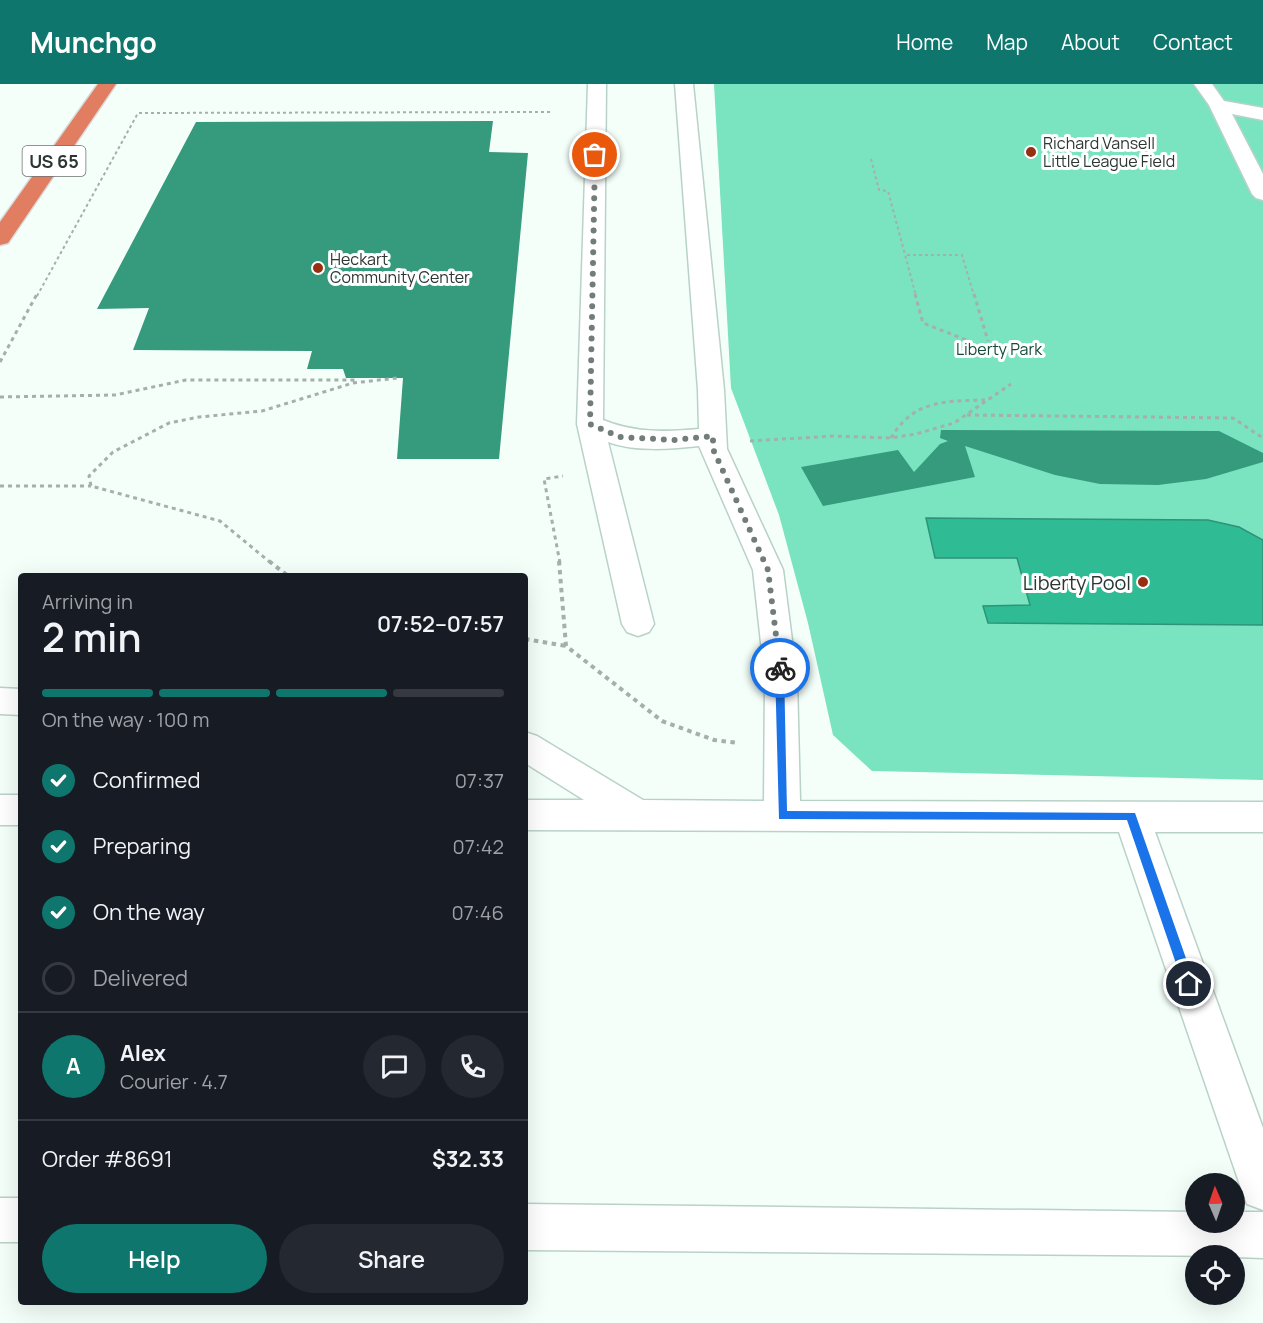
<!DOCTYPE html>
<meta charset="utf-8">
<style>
:root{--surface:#171b24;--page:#242831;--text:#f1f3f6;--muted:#9ea1a6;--line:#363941;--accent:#0f766e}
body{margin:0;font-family:Manrope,sans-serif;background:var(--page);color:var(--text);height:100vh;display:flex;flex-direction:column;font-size:22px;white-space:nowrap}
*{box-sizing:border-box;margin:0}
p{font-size:20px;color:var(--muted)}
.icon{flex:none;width:33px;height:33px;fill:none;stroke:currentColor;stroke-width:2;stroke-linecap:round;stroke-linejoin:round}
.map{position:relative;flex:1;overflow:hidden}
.drawer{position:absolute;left:18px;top:489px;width:510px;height:732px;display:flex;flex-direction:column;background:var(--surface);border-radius:6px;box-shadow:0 6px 24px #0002}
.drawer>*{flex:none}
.needle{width:39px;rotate:358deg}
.fabs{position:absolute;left:1185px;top:1089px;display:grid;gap:12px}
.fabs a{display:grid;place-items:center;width:60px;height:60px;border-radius:50%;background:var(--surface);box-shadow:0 6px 24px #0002;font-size:30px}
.pin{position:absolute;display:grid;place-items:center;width:51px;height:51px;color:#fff;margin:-26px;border:3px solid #fff;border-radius:50%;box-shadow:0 2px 6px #0007}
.courier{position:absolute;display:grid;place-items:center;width:60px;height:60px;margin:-30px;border:4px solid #1a73e8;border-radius:50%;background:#fff;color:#222;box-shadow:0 2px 8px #0007}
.summary em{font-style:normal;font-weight:600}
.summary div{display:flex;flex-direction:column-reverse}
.summary{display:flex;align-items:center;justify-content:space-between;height:102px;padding:0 24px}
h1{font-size:39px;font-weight:600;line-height:45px}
.bar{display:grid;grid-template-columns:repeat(4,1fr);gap:9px 6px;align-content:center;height:72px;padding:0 24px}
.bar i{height:8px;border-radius:4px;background:var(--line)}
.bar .active{background:var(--accent)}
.bar p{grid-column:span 4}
.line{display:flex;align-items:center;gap:15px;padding:0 24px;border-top:2px solid var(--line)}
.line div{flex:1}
.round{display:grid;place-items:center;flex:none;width:63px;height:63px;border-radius:32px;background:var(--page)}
ol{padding:0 24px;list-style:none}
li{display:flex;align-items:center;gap:18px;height:66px}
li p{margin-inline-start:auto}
li .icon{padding:6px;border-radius:50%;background:var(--accent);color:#fff;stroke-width:4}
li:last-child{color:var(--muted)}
li i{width:33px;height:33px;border:3px solid var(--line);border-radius:50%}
.primary-button{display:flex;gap:12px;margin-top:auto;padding:12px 24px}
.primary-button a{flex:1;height:69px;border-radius:36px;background:var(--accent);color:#fff;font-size:24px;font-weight:600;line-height:69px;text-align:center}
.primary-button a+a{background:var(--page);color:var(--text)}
header{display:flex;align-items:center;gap:36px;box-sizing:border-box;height:84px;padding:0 30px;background:var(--accent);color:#fff}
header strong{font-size:28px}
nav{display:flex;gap:33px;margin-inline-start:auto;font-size:21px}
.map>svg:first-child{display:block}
.green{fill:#7ae3c0}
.water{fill:#2fbb94;stroke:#2e9377;stroke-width:1.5}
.building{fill:#369a7c}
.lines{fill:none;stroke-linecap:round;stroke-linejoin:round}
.minor-casing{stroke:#b9d2c8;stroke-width:3}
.highway-casing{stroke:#d9dbda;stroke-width:3}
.path-far2{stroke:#a5afab;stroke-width:2;stroke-dasharray:3 3;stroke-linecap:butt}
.path-far1{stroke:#a5afab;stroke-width:3;stroke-dasharray:4 4;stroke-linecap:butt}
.path{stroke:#a5afab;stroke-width:4;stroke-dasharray:4.5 4.5;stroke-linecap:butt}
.minor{fill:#fff;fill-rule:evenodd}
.highway{fill:#e17d61;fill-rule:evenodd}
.route{fill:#1a73e8}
.done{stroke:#727c78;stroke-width:6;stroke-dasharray:0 10.8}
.poi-dot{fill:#973011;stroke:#fff;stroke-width:2}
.labels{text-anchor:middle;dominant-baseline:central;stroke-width:6;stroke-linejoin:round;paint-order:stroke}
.far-poi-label{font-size:16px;fill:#2c3632;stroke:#fff;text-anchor:start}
.far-park-label{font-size:16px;fill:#144b3b;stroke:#fff}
.shield{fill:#fff;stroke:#6b7270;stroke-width:1.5}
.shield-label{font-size:18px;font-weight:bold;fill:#2c3632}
.poi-label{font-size:20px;fill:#2c3632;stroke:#fff;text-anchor:end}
</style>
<header>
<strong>Munchgo</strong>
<nav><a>Home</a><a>Map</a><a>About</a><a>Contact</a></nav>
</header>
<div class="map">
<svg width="1263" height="1239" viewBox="0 0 1263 1239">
<rect width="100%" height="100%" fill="#f4fffa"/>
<!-- green -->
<path class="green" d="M714 0H1263V696L872 687 833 651 808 539 779 431 731 304Z"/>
<!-- water -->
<path class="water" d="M926 434 1208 436 1239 443 1263 456V541L988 539 983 522 1030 521 1017 474H935Z"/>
<!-- building -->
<path class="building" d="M493 37 489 68 528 69 499 375H397L403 294H346L343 285H307L312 267 133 266 149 224 97 225 196 38Z
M941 346 1219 347 1263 369V378L1206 395 1158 401 1100 400 1055 391 965 362 975 393 823 422 801 383 898 366 914 388 940 360 948 357 940 354Z"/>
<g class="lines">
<defs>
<path id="minor" d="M588 0H606L603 336C634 349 666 348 699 345L698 306 675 0H693L724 306 727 365 783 486 797 595 800 717 1263 718V748H1155L1263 1044V1126L1247 1120 1241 1104 1119 748 525 746V716H584L525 679V648L537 652 643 716 764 717 765 595 753 486 699 362C671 365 635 368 608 358L654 540 649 548 638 552 627 548 622 540 577 340Z
M1194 0H1212L1224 17 1263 24V36L1232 30 1263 90V116L1256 114 1252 110 1209 21Z
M0 604 21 605V631L0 630Z
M0 711H21V741H0Z
M0 1114H21V1158H0Z
M525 1120 1196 1128V1138H1234V1128H1263V1174L1234 1173V1172L525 1166Z"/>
<path id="highway" d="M98 0H116L8 159 0 161V138Z"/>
</defs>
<!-- minor casing -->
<use href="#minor" class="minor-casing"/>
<!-- highway casing -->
<use href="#highway" class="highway-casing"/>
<!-- path-far2 -->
<path class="path-far2" d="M871 75 879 106 888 107 916 212
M907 171H962L974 212
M37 212 138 29 552 28"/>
<!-- path-far1 -->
<path class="path-far1" d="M915 210 923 239 969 257
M974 210 988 257
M0 278 37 210
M0 313 115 311 186 296H355
M967 331 1233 334 1263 354
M891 354C913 316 946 317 985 316
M750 357 834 352 890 354 916 350 954 339 1011 300
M0 402H91
M271 479 220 437 91 402 89 392 113 368 169 339 199 333 262 327 353 299 397 294
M560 479 544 395 563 392"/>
<!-- path -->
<path class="path" d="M269 477 288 492
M559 477 566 562 662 637 714 656 739 659
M525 555 566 562"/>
<!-- minor -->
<use href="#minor" class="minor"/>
<!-- highway -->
<use href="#highway" class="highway"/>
</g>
<!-- route -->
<path class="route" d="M780 580 784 584 787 727 1135 729 1195 900 1193 904 1189 906 1183 900 1127 736 779 735 775 584Z"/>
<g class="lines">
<!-- done -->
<path class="done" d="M595 71 590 340 620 353 674 356 713 352V365L768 486 780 584"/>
</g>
<!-- markers -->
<g class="poi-dot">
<circle cx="1031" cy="68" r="6"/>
<circle cx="318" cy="184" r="6"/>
<circle cx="1143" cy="498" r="6"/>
</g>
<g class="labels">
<!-- far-poi labels -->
<g class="far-poi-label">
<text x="1043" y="59">Richard Vansell<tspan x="1043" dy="18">Little League Field</tspan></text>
<text x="330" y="175">Heckart<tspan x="330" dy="18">Community Center</tspan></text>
</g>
<!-- far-park labels -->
<g class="far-park-label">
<text x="999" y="265">Liberty Park</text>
</g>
<!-- shield labels -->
<rect class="shield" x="22.5" y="62" width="63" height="30" rx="4.5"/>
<g class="shield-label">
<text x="54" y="77">US 65</text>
</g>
<!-- poi labels -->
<g class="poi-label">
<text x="1131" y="498">Liberty Pool</text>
</g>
</g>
</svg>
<div class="fabs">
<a><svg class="needle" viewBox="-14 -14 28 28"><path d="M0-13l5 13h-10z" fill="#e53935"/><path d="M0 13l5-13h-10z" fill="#9ea1a6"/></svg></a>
<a><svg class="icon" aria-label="locate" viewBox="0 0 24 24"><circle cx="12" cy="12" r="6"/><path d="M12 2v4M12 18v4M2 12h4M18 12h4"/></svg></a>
</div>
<div class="pin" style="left:595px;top:71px;background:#ea580c"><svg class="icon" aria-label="bag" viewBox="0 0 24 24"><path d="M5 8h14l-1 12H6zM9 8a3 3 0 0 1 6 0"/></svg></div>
<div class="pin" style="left:1189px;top:900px;background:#1f2937"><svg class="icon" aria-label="home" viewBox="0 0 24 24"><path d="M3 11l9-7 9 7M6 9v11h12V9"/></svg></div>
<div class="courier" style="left:780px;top:584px"><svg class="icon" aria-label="bike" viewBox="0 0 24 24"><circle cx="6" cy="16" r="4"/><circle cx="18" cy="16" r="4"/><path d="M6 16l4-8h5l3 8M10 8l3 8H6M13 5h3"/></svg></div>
<section class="drawer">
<div class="summary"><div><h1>2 min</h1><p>Arriving in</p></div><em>07:52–07:57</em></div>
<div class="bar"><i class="active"></i><i class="active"></i><i class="active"></i><i></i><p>On the way · 100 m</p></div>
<ol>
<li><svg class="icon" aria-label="check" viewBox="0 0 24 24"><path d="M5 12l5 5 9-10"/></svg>Confirmed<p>07:37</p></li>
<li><svg class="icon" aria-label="check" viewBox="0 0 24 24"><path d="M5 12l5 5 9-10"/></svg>Preparing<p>07:42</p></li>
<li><svg class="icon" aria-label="check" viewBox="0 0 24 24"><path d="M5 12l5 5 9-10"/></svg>On the way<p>07:46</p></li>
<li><i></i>Delivered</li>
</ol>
<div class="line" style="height:108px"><b class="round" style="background:var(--accent);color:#fff">A</b><div><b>Alex</b><p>Courier · 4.7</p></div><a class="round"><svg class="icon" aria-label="chat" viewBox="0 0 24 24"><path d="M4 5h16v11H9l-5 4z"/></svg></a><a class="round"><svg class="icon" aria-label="phone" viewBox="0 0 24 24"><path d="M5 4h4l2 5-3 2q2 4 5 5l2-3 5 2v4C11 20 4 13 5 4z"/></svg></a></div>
<div class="line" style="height:78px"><div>Order #8691</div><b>$32.33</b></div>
<div class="primary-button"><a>Help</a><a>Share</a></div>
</section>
</div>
